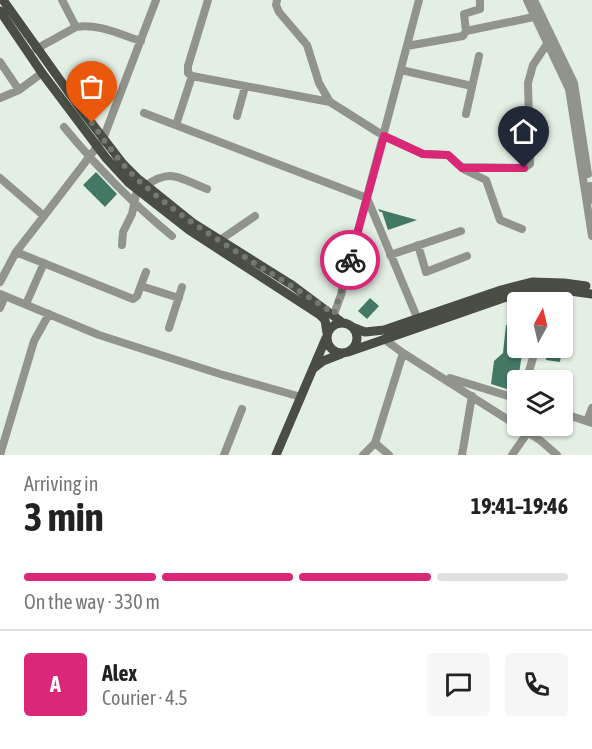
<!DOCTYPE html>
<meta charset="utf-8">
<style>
:root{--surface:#fff;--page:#f6f6f6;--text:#222;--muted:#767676;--line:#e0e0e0;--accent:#db2777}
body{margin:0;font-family:"Asap Condensed",sans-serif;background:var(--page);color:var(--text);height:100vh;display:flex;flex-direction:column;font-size:22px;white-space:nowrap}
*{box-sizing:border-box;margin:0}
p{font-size:20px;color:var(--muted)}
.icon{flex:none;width:33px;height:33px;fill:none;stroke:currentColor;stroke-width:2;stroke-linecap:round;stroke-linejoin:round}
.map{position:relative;height:455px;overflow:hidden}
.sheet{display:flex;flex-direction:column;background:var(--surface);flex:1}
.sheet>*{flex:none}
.needle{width:39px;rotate:8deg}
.fabs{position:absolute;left:507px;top:292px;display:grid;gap:12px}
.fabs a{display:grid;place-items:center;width:66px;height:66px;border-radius:6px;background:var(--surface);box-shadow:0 2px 4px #0004;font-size:30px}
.pin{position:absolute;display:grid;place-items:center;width:51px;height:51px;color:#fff;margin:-62px -26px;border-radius:50% 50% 50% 0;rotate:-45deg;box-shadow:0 0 6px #0007}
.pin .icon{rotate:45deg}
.courier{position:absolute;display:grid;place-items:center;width:60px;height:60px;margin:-30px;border:4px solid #db2777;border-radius:50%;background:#fff;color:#222;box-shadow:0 2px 8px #0007}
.summary em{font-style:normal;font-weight:700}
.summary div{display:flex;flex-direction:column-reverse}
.summary{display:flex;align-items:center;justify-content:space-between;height:102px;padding:0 24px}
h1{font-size:39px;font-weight:700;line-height:45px}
.bar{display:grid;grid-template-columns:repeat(4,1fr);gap:9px 6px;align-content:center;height:72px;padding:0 24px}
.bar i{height:8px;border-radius:4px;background:var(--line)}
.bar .on{background:var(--accent)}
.bar p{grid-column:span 4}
.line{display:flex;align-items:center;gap:15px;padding:0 24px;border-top:2px solid var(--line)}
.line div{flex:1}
.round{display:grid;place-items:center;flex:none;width:63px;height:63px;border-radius:6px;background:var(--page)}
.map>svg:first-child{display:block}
.building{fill:#437964}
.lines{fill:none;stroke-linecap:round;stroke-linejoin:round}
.minor{stroke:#91948d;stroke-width:8}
.major{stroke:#494d43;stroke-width:9}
.done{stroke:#727972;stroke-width:6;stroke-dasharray:0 10.8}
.route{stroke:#db2777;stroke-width:8}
</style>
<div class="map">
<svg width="592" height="455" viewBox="0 0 592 455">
<rect width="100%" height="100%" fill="#e3efe3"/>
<!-- building -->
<path class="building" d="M96 172 117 194 105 207 83 185Z
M378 209 385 211 417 220 388 230 382 212H380Z
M370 298 379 306 367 319 358 311Z
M506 325 518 327V348H523L516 392 491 384 494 361 503 353Z
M547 348H562L560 362 546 360Z"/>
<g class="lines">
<!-- minor -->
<path class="minor" d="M62 0 76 27
M208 0 188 66V73L192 76 330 102
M277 0 276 5 279 12 307 45 319 83 330 102 384 136 423 154 448 155 465 170 486 180 500 220 522 229
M527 0 569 89 592 236
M534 0 574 83 588 174
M466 31 534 17
M407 46 463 36 466 31 464 14 480 9V0
M36 49 76 27C98 23 121 35 141 41
M0 62 19 90
M401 70 472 86
M0 98 19 90 42 73
M144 113 367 198 419 322
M466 114 479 56
M237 116 245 87
M176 125 192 76
M64 127C97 167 132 203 172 236
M463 167 524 168 530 164 528 83 533 65 547 44
M0 178 44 216 103 139 156 0
M145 186C172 167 180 179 207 189
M590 186 592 200
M220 240 255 216
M122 245 123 232 132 214 137 190
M418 245 426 272 467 256
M16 252 133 299 137 296 146 272
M390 255 461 231
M0 282 16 252 44 216
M141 286 179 298
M0 294 99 335 220 374 301 397
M26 304 44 263
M0 308 5 296
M334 314 341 295 419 0
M169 328 182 287
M384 339 403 353 518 426
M450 378 518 399
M526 381 536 348
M562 413 592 423
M587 421 592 408
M518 426 541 441 557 455
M375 443 389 455
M0 455 34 341 49 314
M224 455 242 409
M363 455 375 443 403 353
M462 455 472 396
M512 455 528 432"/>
<!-- major -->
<path class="major" d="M3 0 80 108 123 164 137 178 193 223 292 285 343 323
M0 11 42 73 106 158 129 183 189 230 320 315 325 320 327 333
M327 338a15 15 0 1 1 30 0a15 15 0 1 1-30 0Z
M352 327 365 332 384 330 501 290 532 282 564 283 586 286
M348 352 524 291 555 289 592 294
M314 368 323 361 341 354
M276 455 326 338"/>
</g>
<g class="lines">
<!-- done -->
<path class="done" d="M92 123C106 143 120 163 138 180 197 233 269 269 334 314L350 260"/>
<!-- route -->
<path class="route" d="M350 260 384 136 423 154 448 155 462 168H524"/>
</g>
</svg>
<div class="fabs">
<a><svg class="needle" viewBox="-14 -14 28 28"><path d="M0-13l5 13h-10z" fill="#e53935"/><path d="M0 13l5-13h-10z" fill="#767676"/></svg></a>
<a><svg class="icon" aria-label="layers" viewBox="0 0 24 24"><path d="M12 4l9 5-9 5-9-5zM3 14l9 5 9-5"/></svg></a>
</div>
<div class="pin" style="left:92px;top:123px;background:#ea580c"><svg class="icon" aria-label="bag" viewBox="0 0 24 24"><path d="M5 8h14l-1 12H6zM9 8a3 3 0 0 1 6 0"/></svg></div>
<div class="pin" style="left:524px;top:168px;background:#1f2937"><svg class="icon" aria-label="home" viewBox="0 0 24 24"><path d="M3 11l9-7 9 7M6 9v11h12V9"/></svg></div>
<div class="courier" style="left:350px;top:260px"><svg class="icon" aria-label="bike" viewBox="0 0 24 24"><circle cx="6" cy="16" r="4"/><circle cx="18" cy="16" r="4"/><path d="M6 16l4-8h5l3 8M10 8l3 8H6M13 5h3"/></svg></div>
</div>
<section class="sheet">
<div class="summary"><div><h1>3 min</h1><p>Arriving in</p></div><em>19:41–19:46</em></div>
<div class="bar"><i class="on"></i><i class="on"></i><i class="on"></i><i></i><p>On the way · 330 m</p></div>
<div class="line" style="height:108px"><b class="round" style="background:var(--accent);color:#fff">A</b><div><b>Alex</b><p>Courier · 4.5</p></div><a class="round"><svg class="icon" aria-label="chat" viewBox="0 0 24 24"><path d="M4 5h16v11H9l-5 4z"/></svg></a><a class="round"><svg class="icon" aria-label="phone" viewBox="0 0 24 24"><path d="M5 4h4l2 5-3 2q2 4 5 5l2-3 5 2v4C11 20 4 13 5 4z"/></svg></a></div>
</section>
